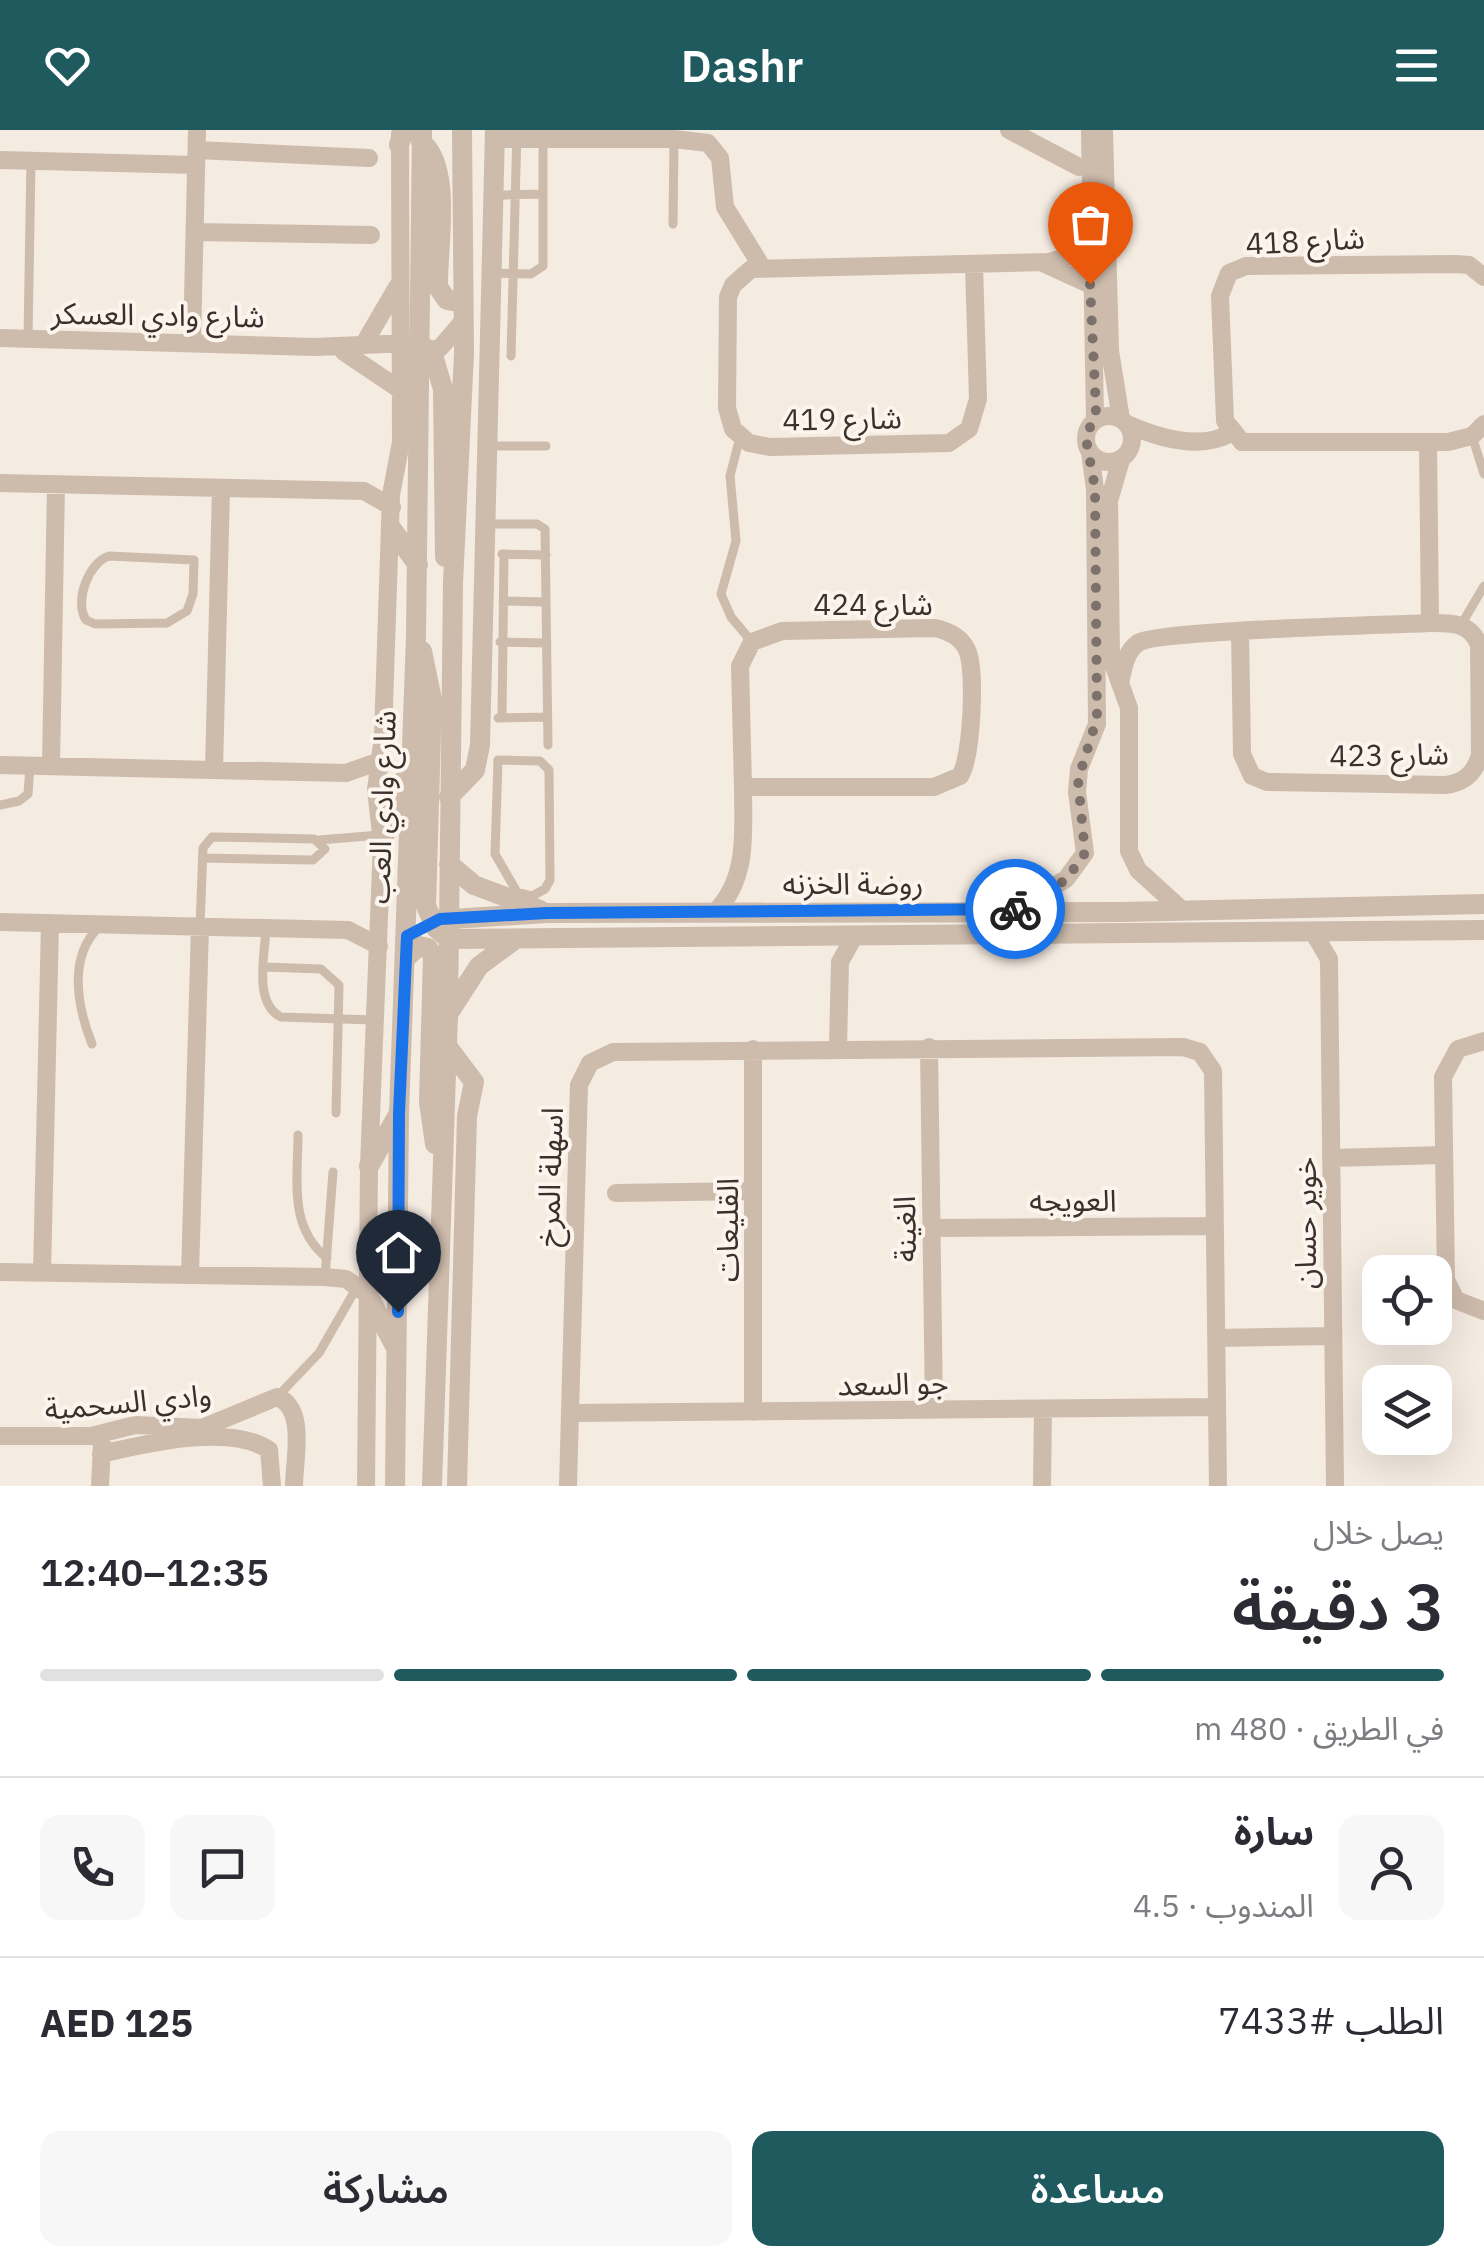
<!DOCTYPE html>
<html lang="ar">
<meta charset="utf-8">
<style>
:root{--surface:#fff;--page:#f7f7f7;--text:#2b2b33;--muted:#7c7c81;--line:#e1e1e2;--accent:#1f5a5e}
body{margin:0;font-family:"IBM Plex Sans","Noto Sans Arabic",sans-serif;background:var(--page);color:var(--text);direction:rtl;height:100vh;display:flex;flex-direction:column;font-size:38px;white-space:nowrap}
*{box-sizing:border-box;margin:0}
p{font-size:32px;color:var(--muted)}
.icon{flex:none;width:55px;height:55px;fill:none;stroke:currentColor;stroke-width:2;stroke-linecap:round;stroke-linejoin:round}
.map{position:relative;height:1356px;overflow:hidden;direction:ltr}
.panel{display:flex;flex-direction:column;background:var(--surface);flex:1}
.panel>*{flex:none}
.tools{position:absolute;left:1362px;top:1125px;display:grid;gap:20px}
.tools a{display:grid;place-items:center;width:90px;height:90px;border-radius:20px;background:var(--surface);box-shadow:0 10px 40px #0002;font-size:50px}
.pin{position:absolute;display:grid;place-items:center;width:85px;height:85px;color:#fff;margin:-102px -42px;border-radius:50% 50% 50% 0;rotate:-45deg;box-shadow:0 0 10px #0007}
.pin .icon{rotate:45deg}
.courier{position:absolute;display:grid;place-items:center;width:100px;height:100px;margin:-50px;border:8px solid #1a73e8;border-radius:50%;background:#fff;color:#222;box-shadow:0 2px 12px #0007}
.head em{font-style:normal;font-weight:600}
.head div{display:flex;flex-direction:column-reverse}
.head{display:flex;align-items:center;justify-content:space-between;height:170px;padding:0 40px}
h1{font-size:65px;font-weight:600;line-height:75px}
.bar{display:grid;grid-template-columns:repeat(4,1fr);gap:15px 10px;align-content:center;height:120px;padding:0 40px}
.bar i{height:12px;border-radius:8px;background:var(--line)}
.bar .on{background:var(--accent)}
.bar p{grid-column:span 4}
.line{display:flex;align-items:center;gap:25px;padding:0 40px;border-top:2px solid var(--line)}
.line div{flex:1}
.round{display:grid;place-items:center;flex:none;width:105px;height:105px;border-radius:20px;background:var(--page)}
.action{display:flex;gap:20px;margin-top:auto;padding:20px 40px}
.action a{flex:1;height:115px;border-radius:20px;background:var(--accent);color:#fff;font-size:40px;font-weight:600;line-height:115px;text-align:center}
.action a+a{background:var(--page);color:var(--text)}
header{display:flex;justify-content:space-between;align-items:center;height:130px;padding:0 40px;background:var(--accent);color:#fff;font-size:45px;font-weight:600}
.map>svg:first-child{display:block}
.lines{fill:none;stroke-linecap:round;stroke-linejoin:round}
.service{stroke:#cdbbac;stroke-width:9}
.minor{stroke:#cdbbac;stroke-width:18}
.tertiary{stroke:#cdbbac;stroke-width:20}
.done{stroke:#7c716b;stroke-width:10;stroke-dasharray:0 18}
.route{stroke:#1a73e8;stroke-width:12}
.labels{text-anchor:middle;dominant-baseline:central;stroke-width:8;stroke-linejoin:round;paint-order:stroke}
.street-label{font-size:30px;fill:#3b302b;stroke:#fbf5ee}
</style>
<header><svg class="icon" aria-label="menu" viewBox="0 0 24 24"><path d="M4 6h16M4 12h16M4 18h16"/></svg>Dashr<svg class="icon" aria-label="heart" viewBox="0 0 24 24"><path d="M12 20l-8-8c-3-5 5-10 8-4 3-6 11-1 8 4z"/></svg></header>
<div class="map">
<svg width="1484" height="1356" viewBox="0 0 1484 1356">
<rect width="100%" height="100%" fill="#f4ebe1"/>
<g class="lines">
<!-- service -->
<path class="service" d="M496 65 543 64
M673 94 674 9
M491 143 531 144 543 136V0
M28 208 31 31
M511 226 517 0
M1472 306 1484 344
M740 307 730 346 736 411 721 464 731 487 752 512
M490 316H546
M488 394H537L545 399 548 615
M502 424 546 425
M109 426 194 430 193 464 187 481 167 493 95 494 86 490C74 472 88 433 109 426Z
M503 471 546 472
M1461 495 1484 456
M500 512 547 513
M498 588 547 587
M502 588 504 424
M498 630 540 631 549 640 550 750 545 759 532 766 517 762 495 724Z
M0 675 19 671 28 664 30 636
M319 710 380 705
M200 796 203 718 212 707 314 709 325 719 313 730 203 728
M266 798C265 825 253 873 281 887L374 890
M265 837 321 839 339 855 336 983
M92 914C77 876 68 827 99 797
M298 1005C298 1049 288 1097 327 1128
M325 1147 333 1042
M277 1267 319 1223 357 1157"/>
<!-- minor -->
<path class="minor" d="M1009 0 1079 37
M1090 0 1095 291
M1104 0 1110 221 1121 289
M495 9H674L708 13 720 28 725 77 762 137
M197 20 369 28
M0 30 196 35
M195 102 371 105
M1043 133 1091 155
M974 135 978 269 969 299 949 313 770 317 749 313 733 299 727 278 728 167 733 155 751 139 1049 132 1071 125 1090 98
M1484 147 1469 135 1456 134 1246 136 1229 143 1220 166 1225 291 1242 312H1448L1472 306 1484 294
M0 208 314 217 409 213
M192 211 197 0
M365 212 397 157
M344 222 402 261
M419 223 440 218 464 190
M1086 309a23 23 0 1 1 46 0a23 23 0 1 1-46 0Z
M1127 294C1156 307 1200 321 1231 303
M1428 313 1430 493
M1121 330 1109 371 1111 528 1129 578V721L1138 740 1183 781
M0 353 364 361 392 377
M935 498C949 501 961 507 967 520 976 539 972 628 960 646L934 657H743L740 536 752 512 782 501Z
M1120 554C1123 540 1125 522 1138 513 1156 500 1390 495 1430 493 1452 493 1470 492 1479 515L1480 625C1475 643 1464 653 1445 655L1267 652 1252 646 1242 624 1240 502
M0 635 346 643 380 631
M51 636 56 354
M214 640 221 358
M715 782C749 748 743 701 743 657
M1010 782 1066 749 1085 723 1077 662 1079 639 1097 594 1095 359 1090 322
M0 792 348 800 379 816
M1313 802 1329 829 1335 1356
M1484 911 1458 919 1443 947 1446 1150 1456 1170 1484 1181
M838 917 840 832 855 805
M929 917 934 1280
M753 919V1282
M1331 1028 1444 1025
M616 1063 753 1061
M932 1098 1215 1096
M0 1142 325 1147 346 1149 368 1165
M42 1143 50 793
M190 1145 200 796
M1217 1208 1332 1206
M570 1283 1217 1277
M0 1306H91L135 1295 202 1298 277 1267C307 1278 294 1330 294 1356
M101 1324C144 1314 230 1293 269 1320L272 1356
M100 1356 102 1314
M366 1356 369 1036 382 712 376 660 383 606 391 365 401 312 400 4
M568 1356 579 955 590 933 613 922 1183 917 1200 922 1213 941 1218 1356
M1042 1356 1043 1279"/>
<!-- tertiary -->
<path class="tertiary" d="M421 12C453 36 437 119 438 157L447 170 463 173
M399 15 404 0
M419 214 432 222 443 259 445 427
M391 398 418 435
M422 521 432 570 426 776 436 798 449 809 1484 800
M449 667 475 640 480 615 495 0
M382 712 409 637
M449 734 474 755 540 780
M436 790 547 783 1122 782 1484 774
M407 827 419 816 428 818 433 826 429 972 435 1014
M450 881 479 836 513 811
M447 916 474 952 467 986 457 1356
M369 1036 398 985
M368 1165 395 1216
M395 1356 399 983 416 505 422 0
M432 1356 448 885 453 453 464 223 462 0"/>
</g>
<g class="lines">
<!-- done -->
<path class="done" d="M1015 779 1066 750 1085 723 1078 650 1097 588 1095 358 1086 309 1096 280 1090 154"/>
<!-- route -->
<path class="route" d="M398 1182 399 983 407 806 440 789 547 783 1015 779"/>
</g>
<g class="labels">
<!-- street labels -->
<g class="street-label">
<text transform="translate(1305 110) rotate(-3)">شارع 418</text>
<text transform="translate(158 184) rotate(1)">شارع وادي العسكر</text>
<text transform="translate(842 288) rotate(-1)">شارع 419</text>
<text x="873" y="473">شارع 424</text>
<text transform="translate(1389 624) rotate(-1)">شارع 423</text>
<text transform="translate(381 677) rotate(-88)">شارع وادي العب</text>
<text x="853" y="752">روضة الخزنه</text>
<text transform="translate(549 1047) rotate(-88)">اسهلة المرخ</text>
<text x="1073" y="1069">العويجه</text>
<text transform="translate(1304 1093) rotate(-90)">خوير حسان</text>
<text transform="translate(904 1099) rotate(-91)">الغينة</text>
<text transform="translate(726 1100) rotate(-90)">القليعات</text>
<text transform="translate(893 1253) rotate(-1)">جو السعد</text>
<text transform="translate(128 1271) rotate(-5)">وادي السحمية</text>
</g>
</g>
</svg>
<div class="tools">
<a><svg class="icon" aria-label="locate" viewBox="0 0 24 24"><circle cx="12" cy="12" r="6"/><path d="M12 2v4M12 18v4M2 12h4M18 12h4"/></svg></a>
<a><svg class="icon" aria-label="layers" viewBox="0 0 24 24"><path d="M12 4l9 5-9 5-9-5zM3 14l9 5 9-5"/></svg></a>
</div>
<div class="pin" style="left:1090px;top:154px;background:#ea580c"><svg class="icon" aria-label="bag" viewBox="0 0 24 24"><path d="M5 8h14l-1 12H6zM9 8a3 3 0 0 1 6 0"/></svg></div>
<div class="pin" style="left:398px;top:1182px;background:#1f2937"><svg class="icon" aria-label="home" viewBox="0 0 24 24"><path d="M3 11l9-7 9 7M6 9v11h12V9"/></svg></div>
<div class="courier" style="left:1015px;top:779px"><svg class="icon" aria-label="bike" viewBox="0 0 24 24"><circle cx="6" cy="16" r="4"/><circle cx="18" cy="16" r="4"/><path d="M6 16l4-8h5l3 8M10 8l3 8H6M13 5h3"/></svg></div>
</div>
<section class="panel">
<div class="head"><div><h1>3 دقيقة</h1><p>يصل خلال</p></div><em>12:35–12:40</em></div>
<div class="bar"><i class="on"></i><i class="on"></i><i class="on"></i><i></i><p>في الطريق · 480 m</p></div>
<div class="line" style="height:180px"><a class="round"><svg class="icon" aria-label="person" viewBox="0 0 24 24"><circle cx="12" cy="8" r="4"/><path d="M4 21q1-7 8-7t8 7"/></svg></a><div><b>سارة</b><p>المندوب · 4.5</p></div><a class="round"><svg class="icon" aria-label="chat" viewBox="0 0 24 24"><path d="M4 5h16v11H9l-5 4z"/></svg></a><a class="round"><svg class="icon" aria-label="phone" viewBox="0 0 24 24"><path d="M5 4h4l2 5-3 2q2 4 5 5l2-3 5 2v4C11 20 4 13 5 4z"/></svg></a></div>
<div class="line" style="height:130px"><div>الطلب #7433</div><b>AED 125</b></div>
<div class="action"><a>مساعدة</a><a>مشاركة</a></div>
</section>
